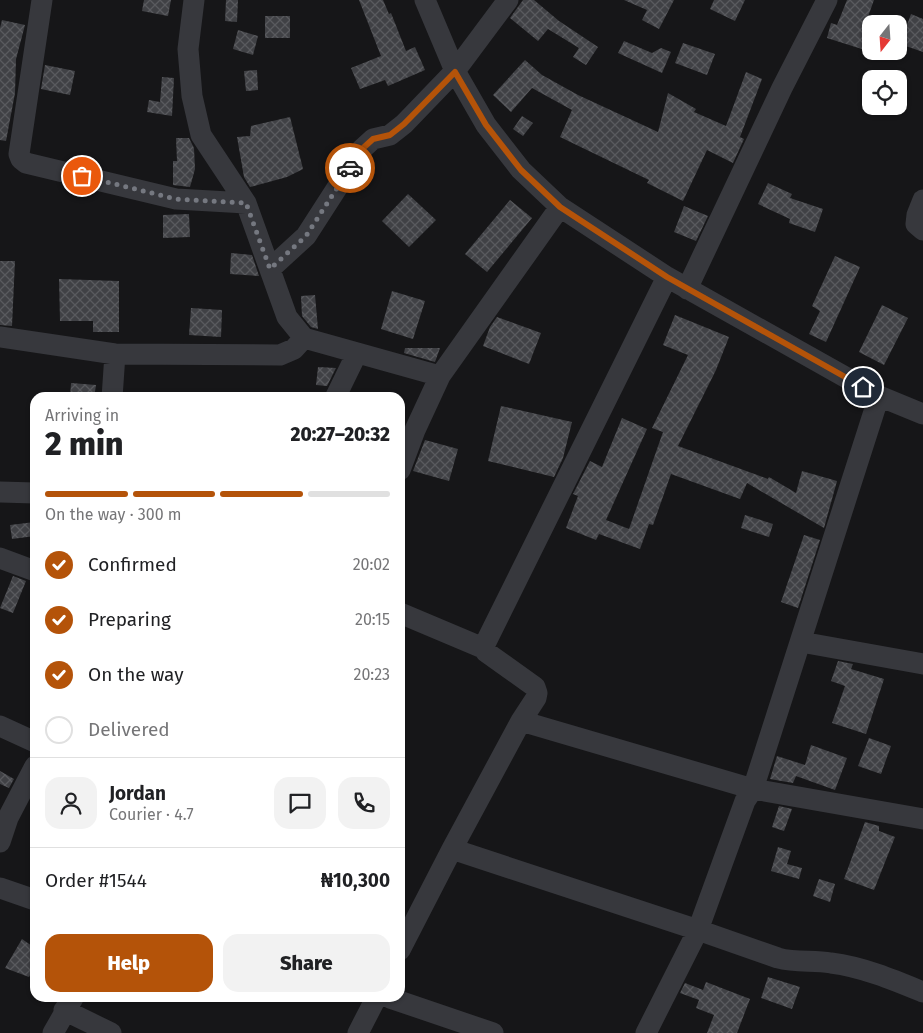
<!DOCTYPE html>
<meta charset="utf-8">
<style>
:root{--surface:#fff;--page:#f2f2f2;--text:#202124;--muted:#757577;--line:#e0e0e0;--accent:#b45309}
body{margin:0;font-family:"Fira Sans",sans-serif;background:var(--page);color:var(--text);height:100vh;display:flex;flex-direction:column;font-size:19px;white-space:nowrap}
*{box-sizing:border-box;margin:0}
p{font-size:16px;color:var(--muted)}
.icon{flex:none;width:28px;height:28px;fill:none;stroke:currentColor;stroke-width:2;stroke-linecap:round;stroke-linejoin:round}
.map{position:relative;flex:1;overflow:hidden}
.panel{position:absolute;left:30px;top:392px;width:375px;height:610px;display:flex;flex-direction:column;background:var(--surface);border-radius:15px;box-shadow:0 1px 4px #0004}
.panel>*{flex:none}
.needle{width:32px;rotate:197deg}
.tools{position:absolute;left:862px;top:15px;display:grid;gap:10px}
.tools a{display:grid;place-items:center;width:45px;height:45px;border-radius:10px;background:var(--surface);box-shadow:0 1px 4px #0004;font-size:25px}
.pin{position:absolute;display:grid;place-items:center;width:42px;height:42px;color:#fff;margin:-21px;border:2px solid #fff;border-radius:50%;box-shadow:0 1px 5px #0007}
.courier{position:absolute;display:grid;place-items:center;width:50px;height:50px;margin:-25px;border:4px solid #b45309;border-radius:50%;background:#fff;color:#222;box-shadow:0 1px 6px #0007}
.headline em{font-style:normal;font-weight:800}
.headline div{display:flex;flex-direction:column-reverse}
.headline{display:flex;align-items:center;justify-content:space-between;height:85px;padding:0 15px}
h1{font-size:32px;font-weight:800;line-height:38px}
.bar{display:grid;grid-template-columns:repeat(4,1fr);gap:8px 5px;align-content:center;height:60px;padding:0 15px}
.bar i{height:6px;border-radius:4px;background:var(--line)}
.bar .selected{background:var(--accent)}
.bar p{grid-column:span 4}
.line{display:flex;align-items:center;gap:12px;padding:0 15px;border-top:1px solid var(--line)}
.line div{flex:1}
.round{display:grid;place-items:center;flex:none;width:52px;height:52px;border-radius:15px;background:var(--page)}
ol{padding:0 15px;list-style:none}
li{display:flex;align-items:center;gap:15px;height:55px}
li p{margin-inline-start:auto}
li .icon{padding:5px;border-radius:50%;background:var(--accent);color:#fff;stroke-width:4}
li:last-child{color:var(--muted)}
li i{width:28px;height:28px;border:2px solid var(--line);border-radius:50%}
.primary-button{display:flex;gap:10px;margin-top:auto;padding:10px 15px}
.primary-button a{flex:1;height:58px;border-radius:15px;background:var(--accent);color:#fff;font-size:20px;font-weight:800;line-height:58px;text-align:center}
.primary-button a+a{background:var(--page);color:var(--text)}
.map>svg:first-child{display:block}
.building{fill:url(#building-cross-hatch)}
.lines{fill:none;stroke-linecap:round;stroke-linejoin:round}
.minor{stroke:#37383d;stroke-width:21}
.done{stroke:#757880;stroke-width:5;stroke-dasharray:0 9}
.route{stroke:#b45309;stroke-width:6}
</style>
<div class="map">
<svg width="923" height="1033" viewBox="0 0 923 1033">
<defs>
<pattern id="building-cross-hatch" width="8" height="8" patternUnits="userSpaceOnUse" patternTransform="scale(1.25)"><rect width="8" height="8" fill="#404145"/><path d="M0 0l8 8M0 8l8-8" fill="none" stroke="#595a5e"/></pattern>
</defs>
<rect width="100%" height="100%" fill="#161618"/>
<!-- building -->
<path class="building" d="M144 0H171L168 16 142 11Z
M226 0H238L237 22 225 21Z
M359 0H383L389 14 391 13 406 51 415 47 425 70 388 86 385 80 360 89 351 68 381 56Z
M523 0H534L559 21 598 47 586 65 573 57 579 48 548 29 538 41 510 18Z
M624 0H674L659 29 642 20 647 10Z
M714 0H745L735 21 710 9Z
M847 0H874L862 33 869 35 865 50 827 38 831 23 837 25Z
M911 14 923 19V52L900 44Z
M265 16H290V38H265Z
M2 20 25 25 16 59 15 93 6 141 0 140V28Z
M238 30 258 36 253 55 233 49Z
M624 41 652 53 661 48 671 52 662 73 618 53Z
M683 43 715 54 707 75 675 63Z
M525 60 542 75 578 95 658 132 668 93 696 109 694 112 726 126 746 72 762 79 740 137 744 139 733 163 707 150 683 201 647 183 649 180 560 137 572 110 532 88 511 112 493 95Z
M45 65 75 71 70 95 41 89Z
M257 70 258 90 246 91 244 71Z
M162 77 174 78 172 116 147 112 149 100 160 102Z
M522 116 533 123 523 136 513 129Z
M290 117 303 169 287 177 250 187 244 177 237 137 250 136 251 126Z
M176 138H189L194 148 195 169 190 187 173 185V161H177Z
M768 183 792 194 790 198 823 209 815 232 789 223 790 219 758 204Z
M408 194 436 220 409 247 382 221Z
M510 200 532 218 487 272 465 254Z
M684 206 708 216 696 241 674 232Z
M189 214 190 237 163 238V215Z
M231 253 252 255 259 276 230 274Z
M835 256 860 267 826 342 809 334 820 311 812 306Z
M0 261H15L12 326 0 325Z
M59 279 119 281V332H93V321H60Z
M392 291 425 301 413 339 381 329Z
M315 295 318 329 311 327 302 316 301 296Z
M882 305 908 318 884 365 859 352Z
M191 308 222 310 221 337 189 335Z
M675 315 729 337 716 370 678 446 768 479 769 477 796 493 802 471 837 481 824 528 747 483 740 499 671 474 653 525 649 524 640 549 599 534 596 540 566 528 578 496 573 494 590 461 602 467 622 418 647 429 606 520 629 529 663 432 652 428 688 355 663 345Z
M497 317 541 333 529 364 483 346 490 327Z
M405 348H440L435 362 404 353Z
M318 367 336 368 327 386 316 385Z
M71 383 96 385 94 398H70Z
M501 406 572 422 563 458 554 477 488 461Z
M425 440 458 449 449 481 413 471Z
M745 515 773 524 769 537 741 528Z
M35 522V536L12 539 10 525Z
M804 535 820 540 798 608 781 602Z
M13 576 26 581 13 613 0 608Z
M838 661 853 664 851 669 884 679 866 734 832 723 845 686 831 681Z
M869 738 891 746 881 774 858 766Z
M811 745 847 758 835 790 796 776 793 783 770 779 777 756 805 765Z
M0 771 14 779 9 788 0 784Z
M779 806 792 809 784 831 772 827Z
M865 822 879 826V831L895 837 874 890 844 879Z
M778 847 791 851 787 864 802 868 799 879 771 871Z
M819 879 835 884 830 902 813 896Z
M22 939 35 948V966L29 977 5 968Z
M768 977 800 987 792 1009 761 998Z
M706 982 750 999 737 1033H707L714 1015 696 1008 699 1000 680 993 685 983 703 990Z"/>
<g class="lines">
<!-- minor -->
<path class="minor" d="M42 0 19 154 21 159 26 163 176 199 246 203
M194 0 188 49 192 96 201 135 246 203 287 317 304 338 440 376
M425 0 455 71 486 125 521 170 560 207 667 277 879 396 923 414
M923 200 917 215 916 224 923 230
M270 269 306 236 362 149 373 139 390 135 404 124 455 71 508 0
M687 289 782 88 827 0
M0 337 115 354 280 355 294 349 304 338
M112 398 115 354
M335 398 357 353
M400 470 415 430 440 376 560 207
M0 492 35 493
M0 558 35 571
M400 613 483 648
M801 642 923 664
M521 721 753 789 923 819
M0 726 35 742
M0 842 8 818 35 766
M452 849 698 930 778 958C796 963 813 960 831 963 863 967 894 980 923 992
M0 888 35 900
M400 950 452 849 521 721 536 698 537 693 535 687 486 652 483 648 485 644 667 277
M390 998 493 1033
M64 1010 111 1033
M53 1033 73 998
M358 1033 376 998
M646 1033 698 930 745 801 753 789 879 396"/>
</g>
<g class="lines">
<!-- done -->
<path class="done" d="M82 176 176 199 246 203 270 269 306 236 350 168"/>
<!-- route -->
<path class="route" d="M350 168 362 149 373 139 390 135 404 124 455 72 486 125 521 170 560 207 667 277 863 387"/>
</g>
</svg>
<div class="tools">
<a><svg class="needle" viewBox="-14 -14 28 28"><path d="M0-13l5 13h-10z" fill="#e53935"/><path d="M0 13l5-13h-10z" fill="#757577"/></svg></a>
<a><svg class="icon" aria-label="locate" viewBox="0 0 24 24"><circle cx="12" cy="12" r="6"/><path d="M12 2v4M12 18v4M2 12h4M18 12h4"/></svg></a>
</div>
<div class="pin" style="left:82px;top:176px;background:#ea580c"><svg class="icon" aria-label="bag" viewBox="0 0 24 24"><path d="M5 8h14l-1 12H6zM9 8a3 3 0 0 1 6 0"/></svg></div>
<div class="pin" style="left:863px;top:387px;background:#1f2937"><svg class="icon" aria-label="home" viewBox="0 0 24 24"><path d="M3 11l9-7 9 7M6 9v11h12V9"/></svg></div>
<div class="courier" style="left:350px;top:168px"><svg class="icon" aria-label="car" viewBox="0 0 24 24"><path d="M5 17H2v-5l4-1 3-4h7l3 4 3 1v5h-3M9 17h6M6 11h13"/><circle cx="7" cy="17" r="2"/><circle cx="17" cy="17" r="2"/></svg></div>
<section class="panel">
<div class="headline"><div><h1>2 min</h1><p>Arriving in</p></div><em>20:27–20:32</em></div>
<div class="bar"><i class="selected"></i><i class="selected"></i><i class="selected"></i><i></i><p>On the way · 300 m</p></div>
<ol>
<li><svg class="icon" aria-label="check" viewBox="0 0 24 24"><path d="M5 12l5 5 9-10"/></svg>Confirmed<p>20:02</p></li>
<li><svg class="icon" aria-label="check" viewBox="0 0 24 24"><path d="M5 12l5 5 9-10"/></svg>Preparing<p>20:15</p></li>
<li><svg class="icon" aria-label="check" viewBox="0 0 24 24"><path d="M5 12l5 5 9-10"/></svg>On the way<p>20:23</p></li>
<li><i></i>Delivered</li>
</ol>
<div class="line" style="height:90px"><a class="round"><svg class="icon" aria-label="person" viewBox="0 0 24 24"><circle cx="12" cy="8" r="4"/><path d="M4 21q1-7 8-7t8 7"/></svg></a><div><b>Jordan</b><p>Courier · 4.7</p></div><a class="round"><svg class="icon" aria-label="chat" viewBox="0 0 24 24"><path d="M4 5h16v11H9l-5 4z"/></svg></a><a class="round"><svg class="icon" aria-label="phone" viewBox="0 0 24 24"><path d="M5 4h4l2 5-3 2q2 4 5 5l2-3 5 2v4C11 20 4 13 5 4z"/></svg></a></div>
<div class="line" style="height:65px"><div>Order #1544</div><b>₦10,300</b></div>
<div class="primary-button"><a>Help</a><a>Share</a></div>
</section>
</div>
